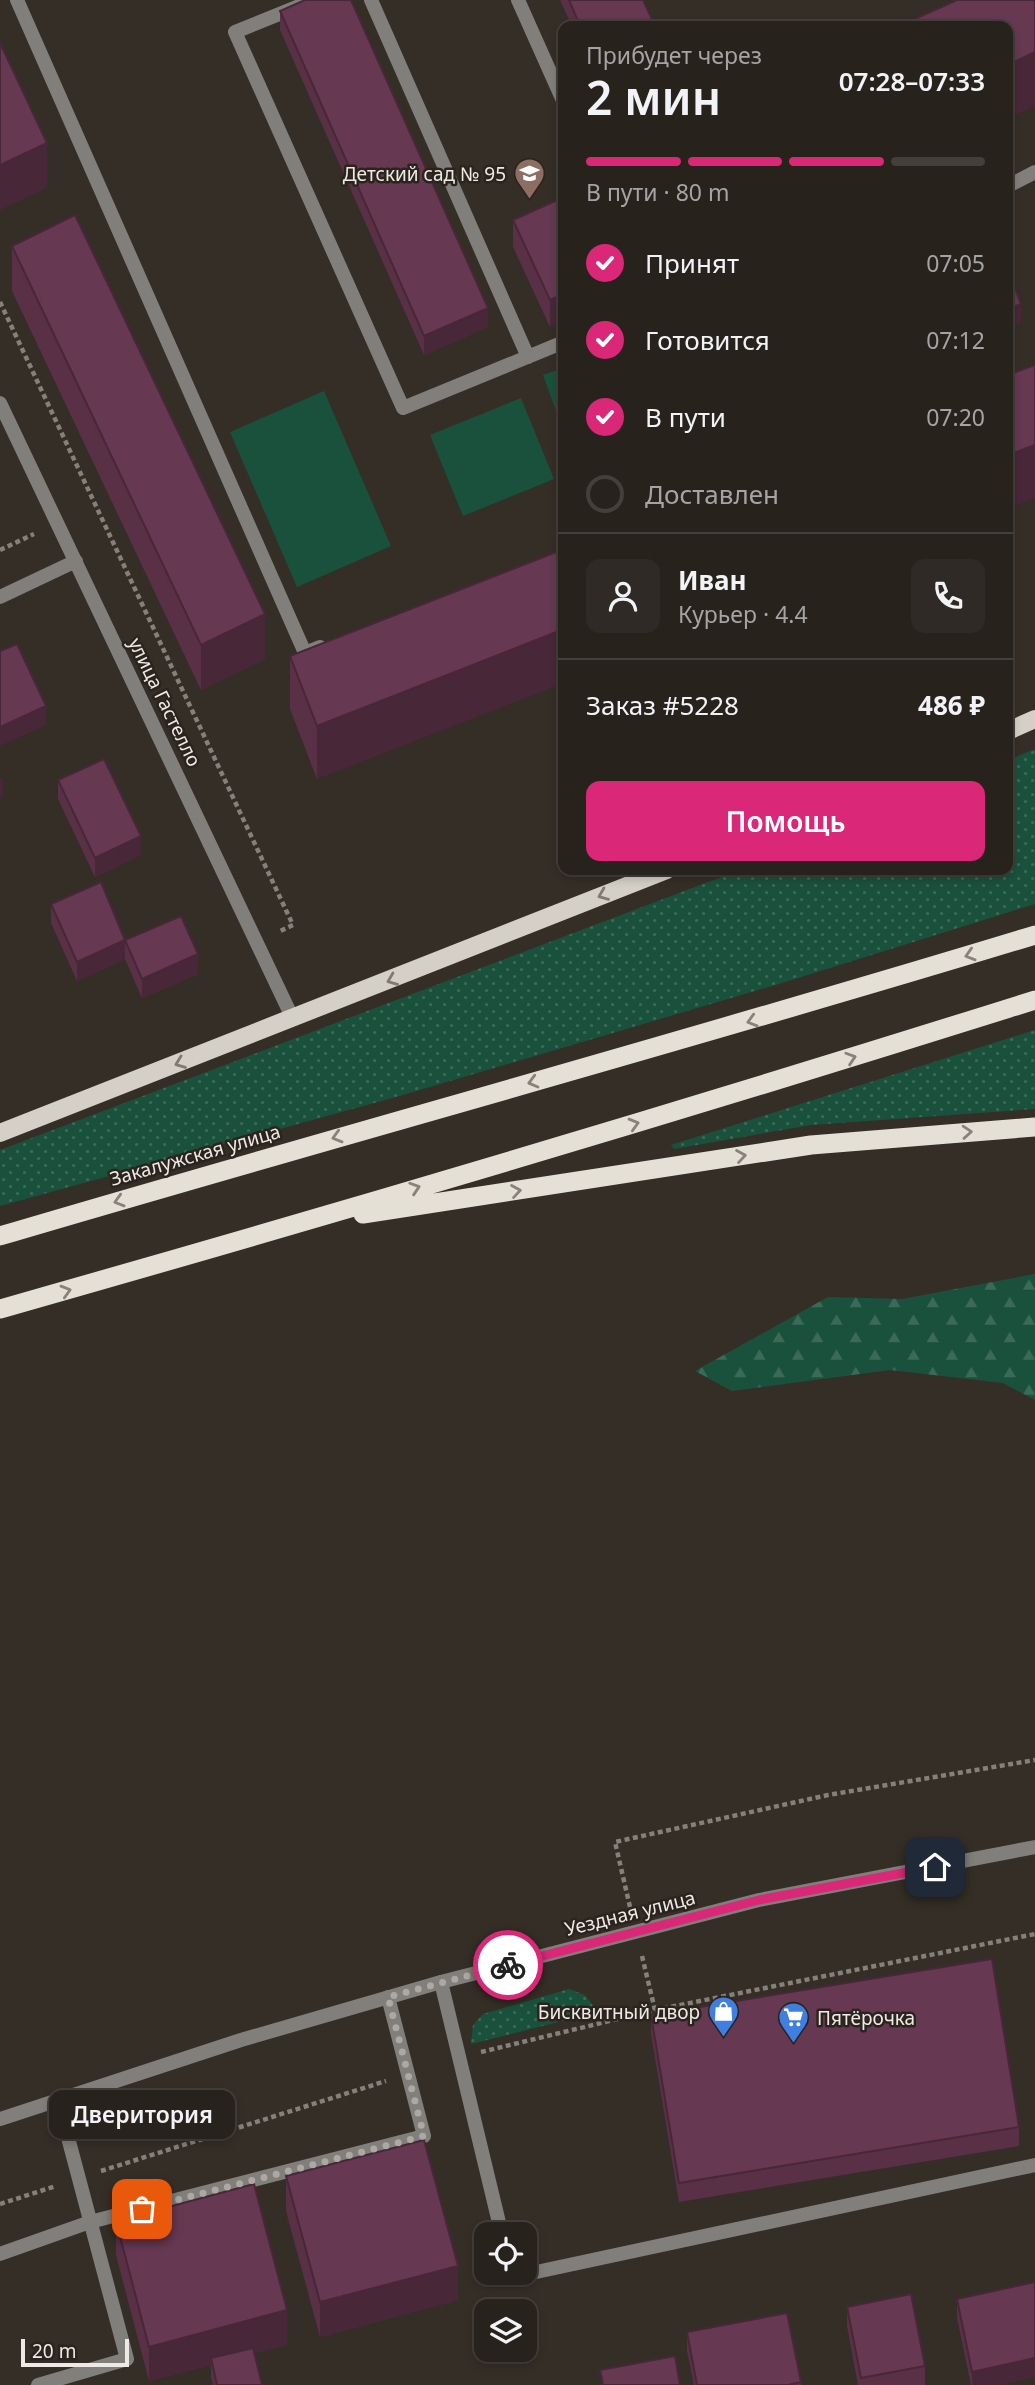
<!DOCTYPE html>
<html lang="ru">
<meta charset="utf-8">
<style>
:root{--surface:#28221d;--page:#302a26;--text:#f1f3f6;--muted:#a5a4a4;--line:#443f3b;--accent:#db2777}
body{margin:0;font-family:"Noto Sans",sans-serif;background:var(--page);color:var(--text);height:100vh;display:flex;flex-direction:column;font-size:26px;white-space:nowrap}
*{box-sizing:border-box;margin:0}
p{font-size:23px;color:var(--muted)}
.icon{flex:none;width:38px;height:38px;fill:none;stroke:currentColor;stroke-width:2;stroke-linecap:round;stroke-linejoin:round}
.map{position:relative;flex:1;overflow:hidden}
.drawer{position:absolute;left:558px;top:21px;width:455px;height:854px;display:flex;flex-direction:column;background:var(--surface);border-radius:14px;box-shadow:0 4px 10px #0003,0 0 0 2px var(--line)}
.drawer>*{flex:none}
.tools{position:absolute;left:474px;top:2222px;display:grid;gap:14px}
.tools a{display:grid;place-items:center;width:63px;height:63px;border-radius:14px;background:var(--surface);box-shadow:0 4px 10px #0003,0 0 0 2px var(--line);font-size:35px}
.scale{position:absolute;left:21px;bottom:18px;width:108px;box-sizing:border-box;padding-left:7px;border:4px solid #eee9e4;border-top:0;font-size:19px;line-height:24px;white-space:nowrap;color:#eee9e4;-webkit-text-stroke:5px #2b241e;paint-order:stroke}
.pin{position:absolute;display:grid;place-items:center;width:60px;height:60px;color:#fff;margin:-30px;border-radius:14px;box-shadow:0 4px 10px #0006}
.courier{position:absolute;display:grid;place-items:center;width:70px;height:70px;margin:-35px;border:5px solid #db2777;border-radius:50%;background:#fff;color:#222;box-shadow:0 2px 9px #0007}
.bubble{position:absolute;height:49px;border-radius:14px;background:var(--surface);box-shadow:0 4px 10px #0003,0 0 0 2px var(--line);font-size:23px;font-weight:600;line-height:49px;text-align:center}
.head em{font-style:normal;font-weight:600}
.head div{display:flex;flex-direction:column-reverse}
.head{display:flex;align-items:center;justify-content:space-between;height:119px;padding:0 28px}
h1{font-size:46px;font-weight:600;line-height:52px}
.bar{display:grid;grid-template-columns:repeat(4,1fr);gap:10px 7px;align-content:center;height:84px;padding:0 28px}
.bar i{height:9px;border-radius:5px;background:var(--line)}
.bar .current{background:var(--accent)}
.bar p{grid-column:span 4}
.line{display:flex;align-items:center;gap:18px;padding:0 28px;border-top:2px solid var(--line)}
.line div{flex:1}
.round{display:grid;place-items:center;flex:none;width:74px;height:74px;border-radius:14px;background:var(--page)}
ol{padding:0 28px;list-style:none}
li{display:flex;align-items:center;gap:21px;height:77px}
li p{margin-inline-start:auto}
li .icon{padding:7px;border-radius:50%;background:var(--accent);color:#fff;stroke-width:4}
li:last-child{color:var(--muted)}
li i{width:38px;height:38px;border:4px solid var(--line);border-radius:50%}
.button{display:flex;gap:14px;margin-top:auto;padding:14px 28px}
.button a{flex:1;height:80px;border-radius:14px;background:var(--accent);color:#fff;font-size:28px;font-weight:600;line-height:80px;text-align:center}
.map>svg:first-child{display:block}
.grass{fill:url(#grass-dots)}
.forest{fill:url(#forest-firs)}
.park{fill:#1a513c}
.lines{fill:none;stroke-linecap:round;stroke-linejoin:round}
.path{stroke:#86807a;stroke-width:4.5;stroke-dasharray:5 3.5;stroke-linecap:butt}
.service{stroke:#817f7b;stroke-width:14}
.minor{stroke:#817f7b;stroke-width:14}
.tertiary{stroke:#817f7b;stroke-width:14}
.primary{stroke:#d4d0c7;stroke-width:18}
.trunk{stroke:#e4e0d6;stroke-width:19}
.wall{fill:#593046}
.shaded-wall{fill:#482739}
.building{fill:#673851;stroke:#482739;stroke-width:2}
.oneway{stroke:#807a72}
.oneway2{stroke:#88827a}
.done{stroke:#ada8a2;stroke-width:7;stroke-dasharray:0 12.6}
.route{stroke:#db2777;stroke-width:9}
.labels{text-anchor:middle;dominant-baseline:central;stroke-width:5;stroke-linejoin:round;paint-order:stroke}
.poi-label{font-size:19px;fill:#eee9e4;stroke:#2b241e;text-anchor:end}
.street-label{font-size:19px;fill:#eee9e4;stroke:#2b241e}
</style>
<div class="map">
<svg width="1035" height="2385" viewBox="0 0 1035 2385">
<defs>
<pattern id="grass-dots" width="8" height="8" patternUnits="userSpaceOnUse" patternTransform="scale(1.75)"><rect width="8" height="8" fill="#1a513c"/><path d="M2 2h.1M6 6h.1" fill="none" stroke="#3c6a58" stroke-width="1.8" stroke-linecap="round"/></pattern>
<pattern id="forest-firs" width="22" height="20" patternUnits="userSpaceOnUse" patternTransform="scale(1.75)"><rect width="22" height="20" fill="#1a513c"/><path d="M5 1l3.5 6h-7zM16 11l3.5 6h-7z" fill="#3c6a58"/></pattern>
</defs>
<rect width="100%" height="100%" fill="#352e27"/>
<!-- grass -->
<path class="grass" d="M1035 749V904L782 983 396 1097 0 1206V1150L740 870H1008V760Z
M1035 1030V1109L811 1125 674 1149 671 1145Z
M569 1989 585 1995 598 2012 471 2044 473 2025 483 2014Z"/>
<!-- forest -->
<path class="forest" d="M1035 1274V1400L1003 1383 890 1370 732 1391 695 1371 828 1297 902 1299Z"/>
<!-- park -->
<path class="park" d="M563 368V430L543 375Z
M324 391 391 546 297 587 230 432Z
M521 398 554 479 463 516 430 435Z"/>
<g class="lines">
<!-- path -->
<path class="path" d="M0 302 293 925 278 932
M0 550 34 534
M630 1907 615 1842 828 1795 1035 1760
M642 1956 655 2010
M481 2052 655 2010 1035 1934
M101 2171 386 2081
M0 2204 56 2186"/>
<!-- service -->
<path class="service" d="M17 0 305 653 320 647
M314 0 235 32 403 408 564 342
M371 0 528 357
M518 0 564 103
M1008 186 1035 172
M441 1982 502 2235
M0 2254 90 2222 424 2136 388 1997
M512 2273 513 2277 1035 2165
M38 2385 127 2359 58 2100"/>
<!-- minor -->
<path class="minor" d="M0 403 293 1019
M0 597 76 561"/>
<!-- tertiary -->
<path class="tertiary" d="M0 2119 241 2040 441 1982 759 1900 1035 1847"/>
<!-- primary -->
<path class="primary" d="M1008 731 1035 719
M0 1133 667 870"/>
<!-- trunk -->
<path class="trunk" d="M363 1214 811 1145 1035 1127
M0 1236C345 1134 691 1040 1035 935
M0 1309C346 1211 692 1108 1035 1000"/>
</g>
<!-- wall -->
<path class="wall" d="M560 0H643L655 26H572Z
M280 11 488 327 424 355 280 30Z
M564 197 550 327 513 247V220Z
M12 246 265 659 201 690 12 291Z
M564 549 317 779 290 709V656Z
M58 780 141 855 95 877 58 799Z
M51 904 125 959 77 981 51 923Z
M125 940 198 974 142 998 125 959Z
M651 2015 1019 2127V2146L679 2202 651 2034Z
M286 2176 458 2300 320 2337 286 2211Z
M116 2221 287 2345 254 2353 262 2385H213L211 2377V2365L149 2381 116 2255Z
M1035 2282V2377L999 2385H971L957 2318V2299Z
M847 2307 925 2366V2385H858L847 2326Z
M687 2332 801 2382V2385H694L687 2351Z"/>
<!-- shaded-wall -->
<path class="shaded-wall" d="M1035 52V106L1008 118V65Z
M47 143V188L0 210V165Z
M564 294V321L550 327V300Z
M1021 304V323L1008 328V309Z
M488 308V327L424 355V336Z
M1035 445V498L1008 509V455Z
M265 614V659L201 690V645Z
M564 629V683L317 779V726Z
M46 706V725L0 746V727Z
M3 777V796L0 798V779Z
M141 836V855L95 877V858Z
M125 940V959L77 981V962Z
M198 954V974L142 998V979Z
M458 2266V2300L320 2337V2302Z
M287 2310V2345L212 2364 211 2358V2365L149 2381V2347Z
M1035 2358V2377L999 2385H972V2372Z"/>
<!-- building -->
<path class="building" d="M305 0H351L488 308 424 336 280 11Z
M569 0H643L655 26H580Z
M957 0H1035V52L1008 65V26H899Z
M0 43 47 143 0 165Z
M564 197V294L550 300 513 220Z
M75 215 265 614 201 645 12 246Z
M1008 270 1021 304 1008 309Z
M1035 365V445L1008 455V375Z
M564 549V629L317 726 290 656Z
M17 644 46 706 0 727V651Z
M104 759 141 836 95 858 58 780Z
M101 882 125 940 77 962 51 904Z
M181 916 198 954 142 979 125 940Z
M992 1959 1019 2127 679 2183 651 2015Z
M424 2140 458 2266 320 2302 286 2176Z
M254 2184 287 2310 149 2347 116 2221Z
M1035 2282V2358L972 2372 957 2299Z
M911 2294 925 2366 861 2378 847 2307Z
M787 2313 801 2382 788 2385H697L687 2332Z
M253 2348 262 2385H217L211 2358Z
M675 2356 680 2385H603L600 2370Z"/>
<!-- one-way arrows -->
<defs><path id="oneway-chevron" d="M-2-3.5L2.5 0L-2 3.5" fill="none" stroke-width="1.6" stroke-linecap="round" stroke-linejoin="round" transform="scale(1.75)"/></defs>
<g class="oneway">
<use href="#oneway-chevron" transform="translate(603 895) rotate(158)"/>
<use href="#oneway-chevron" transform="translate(392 980) rotate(158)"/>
<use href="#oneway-chevron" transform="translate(180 1063) rotate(159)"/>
</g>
<g class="oneway2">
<use href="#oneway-chevron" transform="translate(970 955) rotate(163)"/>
<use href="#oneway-chevron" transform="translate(752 1021) rotate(164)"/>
<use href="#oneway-chevron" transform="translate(851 1058) rotate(-18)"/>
<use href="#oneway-chevron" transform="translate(533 1082) rotate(165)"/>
<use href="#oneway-chevron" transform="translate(634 1124) rotate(-16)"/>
<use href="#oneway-chevron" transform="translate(967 1132) rotate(-4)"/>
<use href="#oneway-chevron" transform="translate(337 1137) rotate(164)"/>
<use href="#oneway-chevron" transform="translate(741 1156) rotate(-9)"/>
<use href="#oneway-chevron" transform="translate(415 1188) rotate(-18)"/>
<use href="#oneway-chevron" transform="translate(516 1191) rotate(-9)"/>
<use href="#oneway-chevron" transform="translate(119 1201) rotate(164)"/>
<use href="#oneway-chevron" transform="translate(66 1291) rotate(-16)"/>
</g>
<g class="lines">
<!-- done -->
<path class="done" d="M142 2209 424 2136 388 1997 508 1965"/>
<!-- route -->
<path class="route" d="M508 1965 759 1900 935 1867"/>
</g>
<!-- icons -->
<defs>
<symbol id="school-pin" viewBox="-11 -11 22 30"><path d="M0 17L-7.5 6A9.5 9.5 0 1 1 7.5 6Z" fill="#8d6e63" stroke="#2b241e"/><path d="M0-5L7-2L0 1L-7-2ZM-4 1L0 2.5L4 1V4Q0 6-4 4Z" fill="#fff"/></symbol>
<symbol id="shop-pin" viewBox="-11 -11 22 30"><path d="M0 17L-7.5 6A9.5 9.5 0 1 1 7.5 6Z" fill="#3f7fe0" stroke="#2b241e"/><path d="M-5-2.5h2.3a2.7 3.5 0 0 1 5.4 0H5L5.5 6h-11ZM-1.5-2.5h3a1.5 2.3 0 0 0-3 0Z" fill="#fff"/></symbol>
<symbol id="supermarket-pin" viewBox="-11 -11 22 30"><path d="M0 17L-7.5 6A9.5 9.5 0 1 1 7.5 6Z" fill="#3f7fe0" stroke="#2b241e"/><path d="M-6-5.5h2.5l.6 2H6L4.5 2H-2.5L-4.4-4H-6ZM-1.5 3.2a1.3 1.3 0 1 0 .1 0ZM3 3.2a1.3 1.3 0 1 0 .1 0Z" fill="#fff"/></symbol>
</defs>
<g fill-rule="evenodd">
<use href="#school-pin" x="512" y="156" width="35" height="47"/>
<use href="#shop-pin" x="706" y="1994" width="35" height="47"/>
<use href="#supermarket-pin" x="776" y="2000" width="35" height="47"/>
</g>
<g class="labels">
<!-- poi labels -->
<g class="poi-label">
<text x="506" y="174">Детский сад № 95</text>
<text x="700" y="2012">Бисквитный двор</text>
<text x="817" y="2018" text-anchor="start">Пятёрочка</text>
</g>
<!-- street labels -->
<g class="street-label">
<text transform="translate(165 702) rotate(64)">улица Гастелло</text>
<text transform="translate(195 1155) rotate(-16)">Закалужская улица</text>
<text transform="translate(630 1913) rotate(-14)">Уездная улица</text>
</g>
</g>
</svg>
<div class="tools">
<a><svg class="icon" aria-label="locate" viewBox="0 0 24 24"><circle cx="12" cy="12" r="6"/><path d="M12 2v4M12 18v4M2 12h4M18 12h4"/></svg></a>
<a><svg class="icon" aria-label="layers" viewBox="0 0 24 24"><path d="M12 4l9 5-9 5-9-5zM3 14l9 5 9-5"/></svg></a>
</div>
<div class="scale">20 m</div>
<div class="pin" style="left:142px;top:2209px;background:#ea580c"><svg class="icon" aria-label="bag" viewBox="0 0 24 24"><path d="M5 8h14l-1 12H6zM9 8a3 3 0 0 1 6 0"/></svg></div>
<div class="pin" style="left:935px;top:1867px;background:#1f2937"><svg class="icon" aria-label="home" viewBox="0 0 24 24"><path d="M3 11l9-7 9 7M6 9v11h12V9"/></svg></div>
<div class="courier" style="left:508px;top:1965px"><svg class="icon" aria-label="bike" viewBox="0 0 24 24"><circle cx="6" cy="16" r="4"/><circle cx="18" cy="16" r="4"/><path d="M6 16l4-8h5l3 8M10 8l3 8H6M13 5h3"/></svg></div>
<div class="bubble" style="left:49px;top:2090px;width:186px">Дверитория</div>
<section class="drawer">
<div class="head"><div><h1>2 мин</h1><p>Прибудет через</p></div><em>07:28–07:33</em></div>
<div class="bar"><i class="current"></i><i class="current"></i><i class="current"></i><i></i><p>В пути · 80 m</p></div>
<ol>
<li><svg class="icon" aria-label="check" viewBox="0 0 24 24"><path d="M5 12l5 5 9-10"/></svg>Принят<p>07:05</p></li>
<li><svg class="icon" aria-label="check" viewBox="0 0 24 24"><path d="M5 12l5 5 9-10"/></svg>Готовится<p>07:12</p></li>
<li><svg class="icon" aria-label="check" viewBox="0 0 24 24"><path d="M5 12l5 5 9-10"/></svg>В пути<p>07:20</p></li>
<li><i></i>Доставлен</li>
</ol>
<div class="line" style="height:126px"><a class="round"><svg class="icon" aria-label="person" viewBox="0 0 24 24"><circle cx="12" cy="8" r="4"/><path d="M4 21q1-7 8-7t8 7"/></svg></a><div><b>Иван</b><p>Курьер · 4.4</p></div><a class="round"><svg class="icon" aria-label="phone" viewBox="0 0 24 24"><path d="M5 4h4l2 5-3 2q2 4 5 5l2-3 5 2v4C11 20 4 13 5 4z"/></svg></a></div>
<div class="line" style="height:91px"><div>Заказ #5228</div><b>486 ₽</b></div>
<div class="button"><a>Помощь</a></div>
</section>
</div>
